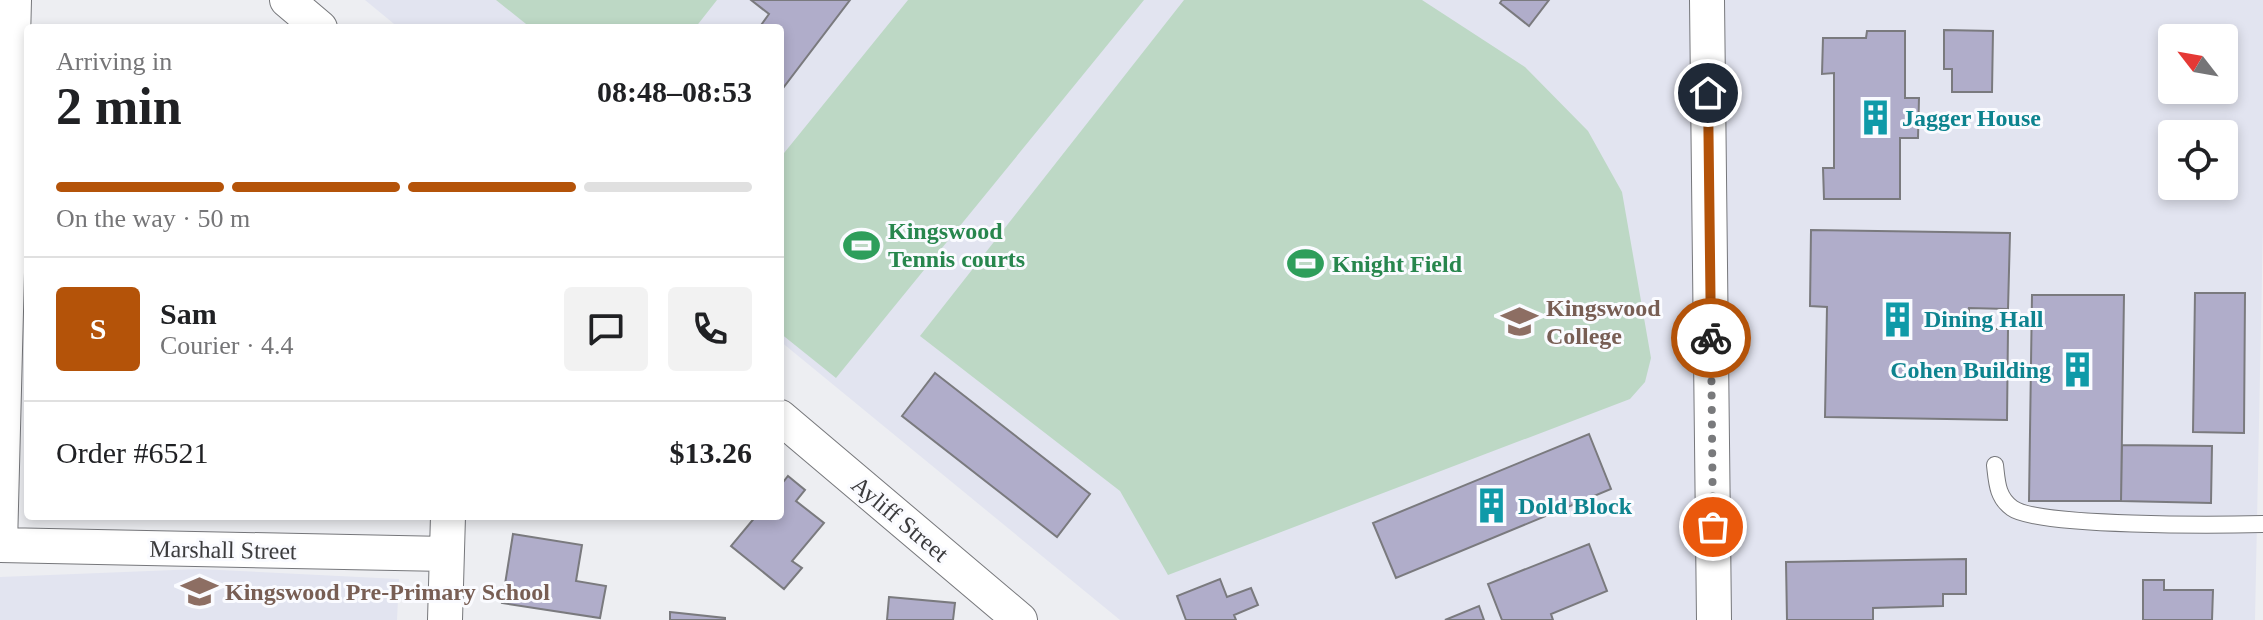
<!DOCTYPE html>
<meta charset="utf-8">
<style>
:root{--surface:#fff;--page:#f2f2f2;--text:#202124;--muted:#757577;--line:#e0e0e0;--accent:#b45309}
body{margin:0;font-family:"Times New Roman",serif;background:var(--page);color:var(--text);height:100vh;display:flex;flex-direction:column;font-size:30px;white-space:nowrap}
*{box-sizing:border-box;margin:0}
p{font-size:26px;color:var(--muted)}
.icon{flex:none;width:44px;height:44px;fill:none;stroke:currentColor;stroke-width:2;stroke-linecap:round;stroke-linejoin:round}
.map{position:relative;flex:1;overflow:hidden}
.side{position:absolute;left:24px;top:24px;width:760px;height:496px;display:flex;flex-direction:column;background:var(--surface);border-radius:8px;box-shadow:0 4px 12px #0003}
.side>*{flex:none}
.needle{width:52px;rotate:301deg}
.controls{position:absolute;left:2158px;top:24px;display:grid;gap:16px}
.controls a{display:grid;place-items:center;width:80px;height:80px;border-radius:8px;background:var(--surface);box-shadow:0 4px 12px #0003;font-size:40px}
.pin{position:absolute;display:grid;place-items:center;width:68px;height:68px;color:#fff;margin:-34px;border:4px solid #fff;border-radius:50%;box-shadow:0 2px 8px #0007}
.courier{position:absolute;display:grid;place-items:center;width:80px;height:80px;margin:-40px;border:6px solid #b45309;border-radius:50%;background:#fff;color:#222;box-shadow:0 2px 10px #0007}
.overview em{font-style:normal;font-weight:600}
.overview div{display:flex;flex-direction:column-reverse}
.overview{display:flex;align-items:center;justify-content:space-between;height:136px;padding:0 32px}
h1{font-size:52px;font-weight:600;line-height:60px}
.bar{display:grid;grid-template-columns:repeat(4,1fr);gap:12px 8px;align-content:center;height:96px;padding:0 32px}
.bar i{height:10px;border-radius:6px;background:var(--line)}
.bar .on{background:var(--accent)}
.bar p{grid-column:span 4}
.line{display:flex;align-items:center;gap:20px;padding:0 32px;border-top:2px solid var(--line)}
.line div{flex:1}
.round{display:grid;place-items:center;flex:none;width:84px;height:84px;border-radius:8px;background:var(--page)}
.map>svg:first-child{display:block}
.built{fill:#e2e4f0;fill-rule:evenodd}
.green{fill:#bdd8c5}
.building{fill:#b0adca;stroke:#7a7a7e;stroke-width:2}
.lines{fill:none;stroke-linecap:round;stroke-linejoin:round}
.service-casing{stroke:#76777b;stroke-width:18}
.minor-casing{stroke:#76777b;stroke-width:36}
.service{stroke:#fff;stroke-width:16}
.minor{stroke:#fff;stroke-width:34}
.done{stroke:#797a7c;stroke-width:8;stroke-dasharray:0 14.4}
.route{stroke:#b45309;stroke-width:10}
.labels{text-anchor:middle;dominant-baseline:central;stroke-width:6;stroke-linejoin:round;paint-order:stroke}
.culture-label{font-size:24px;font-weight:bold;fill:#0d838f;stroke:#fafbff;text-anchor:start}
.leisure-label{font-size:24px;font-weight:bold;fill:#27864d;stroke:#fafbff;text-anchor:start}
.education-label{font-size:24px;font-weight:bold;fill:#785e54;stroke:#fafbff;text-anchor:start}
.street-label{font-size:24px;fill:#3b3b3d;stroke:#fafbff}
</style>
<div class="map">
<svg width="2263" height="620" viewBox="0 0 2263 620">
<rect width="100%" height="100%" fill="#edeef2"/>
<!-- built -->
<path class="built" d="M365 0H2263V226L2255 620H1120L780 341V28H399ZM2172 38H2224V90H2172ZM2172 134H2224V186H2172Z
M199 569 399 579 397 620H0V577Z"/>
<!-- green -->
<path class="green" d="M496 0H717L695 28H531Z
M908 0H1144L836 378 780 333V158Z
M1184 0H1422L1525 67 1588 131 1622 192 1651 358 1645 382 1630 399 1168 575 1120 491 920 336Z"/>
<!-- building -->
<path class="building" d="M751 0H850L780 92V28H759L769 14Z
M1502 0H1549L1529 26 1500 3Z
M1944 30 1993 31 1992 92H1952V69H1944Z
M1867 31H1905V98H1919L1918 138H1900V199H1824L1823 168H1834V73L1822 74 1823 38H1866Z
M1811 230 2010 233 2008 309 1969 308V329H2008L2007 420 1825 417 1827 307 1810 306Z
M2195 293H2245L2244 433 2193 432Z
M2032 295H2124L2121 501H2029Z
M935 373 1090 494 1057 537 902 416Z
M1589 434 1611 489 1396 578 1373 523Z
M2122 445 2212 446 2211 503 2121 501Z
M788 476 805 490 796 501 824 523 792 561 802 568 784 589 731 546 756 516H780V486Z
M513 534 582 545 576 581 606 586 600 618 502 603Z
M1589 544 1607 591 1551 614 1553 620H1502L1488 584Z
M1966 559V594H1943V606L1873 608V620H1787L1786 562Z
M1220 579 1227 597 1251 588 1258 605 1234 615 1236 620H1186L1177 596Z
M2143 580H2164V590H2213L2212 620H2143Z
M889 597 955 603 953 620H887Z
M1479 606 1484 620H1445Z
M670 612 725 618V620H670Z"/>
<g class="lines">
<defs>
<path id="service" d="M1995 465C1997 482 1997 497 2012 508 2037 527 2223 525 2263 524"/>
<path id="minor" d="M287 0 320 28
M1707 0 1714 620
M780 417 1020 620
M0 545 14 0
M0 545 446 554
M445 620 448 516"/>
</defs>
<!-- service casing -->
<use href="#service" class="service-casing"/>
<!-- minor casing -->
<use href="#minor" class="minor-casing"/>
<!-- service -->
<use href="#service" class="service"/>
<!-- minor -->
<use href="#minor" class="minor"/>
</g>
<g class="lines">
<!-- done -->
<path class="done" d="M1711 338 1713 527"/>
<!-- route -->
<path class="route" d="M1708 93 1711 338"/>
</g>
<!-- icons -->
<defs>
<symbol id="building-bare" viewBox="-9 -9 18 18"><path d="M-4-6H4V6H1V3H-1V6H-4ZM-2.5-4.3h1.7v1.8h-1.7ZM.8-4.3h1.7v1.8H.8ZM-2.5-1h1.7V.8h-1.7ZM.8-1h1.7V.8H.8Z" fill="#0f9aa8" stroke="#fafbff" stroke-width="2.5" paint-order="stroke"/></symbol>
<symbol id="stadium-bare" viewBox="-9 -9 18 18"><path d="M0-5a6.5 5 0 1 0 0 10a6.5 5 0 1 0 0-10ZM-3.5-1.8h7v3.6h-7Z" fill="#2e9e5b" stroke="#fafbff" stroke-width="2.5" paint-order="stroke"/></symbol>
<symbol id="school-bare" viewBox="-9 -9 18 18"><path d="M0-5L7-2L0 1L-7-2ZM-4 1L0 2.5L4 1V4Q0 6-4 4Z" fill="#8d6e63" stroke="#fafbff" stroke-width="2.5" paint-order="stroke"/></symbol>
</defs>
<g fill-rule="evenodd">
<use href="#building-bare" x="1850" y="92" width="51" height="51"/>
<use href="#stadium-bare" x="836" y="220" width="51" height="51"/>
<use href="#stadium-bare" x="1280" y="238" width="51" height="51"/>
<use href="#building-bare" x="1872" y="294" width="51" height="51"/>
<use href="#school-bare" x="1494" y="296" width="51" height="51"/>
<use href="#building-bare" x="2052" y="344" width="51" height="51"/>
<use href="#building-bare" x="1466" y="480" width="51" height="51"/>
<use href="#school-bare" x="174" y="566" width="51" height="51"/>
</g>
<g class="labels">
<!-- culture labels -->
<g class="culture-label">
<text x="1902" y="118">Jagger House</text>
<text x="1924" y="319">Dining Hall</text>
<text x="2051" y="370" text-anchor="end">Cohen Building</text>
<text x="1518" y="506">Dold Block</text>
</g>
<!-- leisure labels -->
<g class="leisure-label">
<text x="888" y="231">Kingswood<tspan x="888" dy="28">Tennis courts</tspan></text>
<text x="1332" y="264">Knight Field</text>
</g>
<!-- education labels -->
<g class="education-label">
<text x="1546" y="308">Kingswood<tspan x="1546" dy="28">College</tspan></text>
<text x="225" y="592">Kingswood Pre-Primary School</text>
</g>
<!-- street labels -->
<g class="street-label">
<text transform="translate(900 519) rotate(40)">Ayliff Street</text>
<text transform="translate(223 550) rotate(1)">Marshall Street</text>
</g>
</g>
</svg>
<div class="controls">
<a><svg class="needle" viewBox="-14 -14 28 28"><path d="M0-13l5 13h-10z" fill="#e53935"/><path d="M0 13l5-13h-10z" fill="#757577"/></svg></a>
<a><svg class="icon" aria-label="locate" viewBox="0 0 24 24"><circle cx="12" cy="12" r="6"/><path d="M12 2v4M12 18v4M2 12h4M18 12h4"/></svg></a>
</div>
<div class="pin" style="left:1713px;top:527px;background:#ea580c"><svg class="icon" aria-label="bag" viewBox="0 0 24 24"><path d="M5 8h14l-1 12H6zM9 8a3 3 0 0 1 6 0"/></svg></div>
<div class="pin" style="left:1708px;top:93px;background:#1f2937"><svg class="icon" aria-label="home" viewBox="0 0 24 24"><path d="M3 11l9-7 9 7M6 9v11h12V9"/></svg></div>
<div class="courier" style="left:1711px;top:338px"><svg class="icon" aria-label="bike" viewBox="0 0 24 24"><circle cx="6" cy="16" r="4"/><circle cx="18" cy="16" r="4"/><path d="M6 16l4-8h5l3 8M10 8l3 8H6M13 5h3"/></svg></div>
<section class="side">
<div class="overview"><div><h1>2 min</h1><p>Arriving in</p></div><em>08:48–08:53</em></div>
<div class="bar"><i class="on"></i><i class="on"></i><i class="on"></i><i></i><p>On the way · 50 m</p></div>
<div class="line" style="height:144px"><b class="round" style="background:var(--accent);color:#fff">S</b><div><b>Sam</b><p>Courier · 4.4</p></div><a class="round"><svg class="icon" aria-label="chat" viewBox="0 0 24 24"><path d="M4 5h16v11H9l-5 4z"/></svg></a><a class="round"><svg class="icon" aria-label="phone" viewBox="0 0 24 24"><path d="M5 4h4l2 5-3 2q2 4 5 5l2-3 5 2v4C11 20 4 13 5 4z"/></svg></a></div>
<div class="line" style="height:104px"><div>Order #6521</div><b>$13.26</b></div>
</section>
</div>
